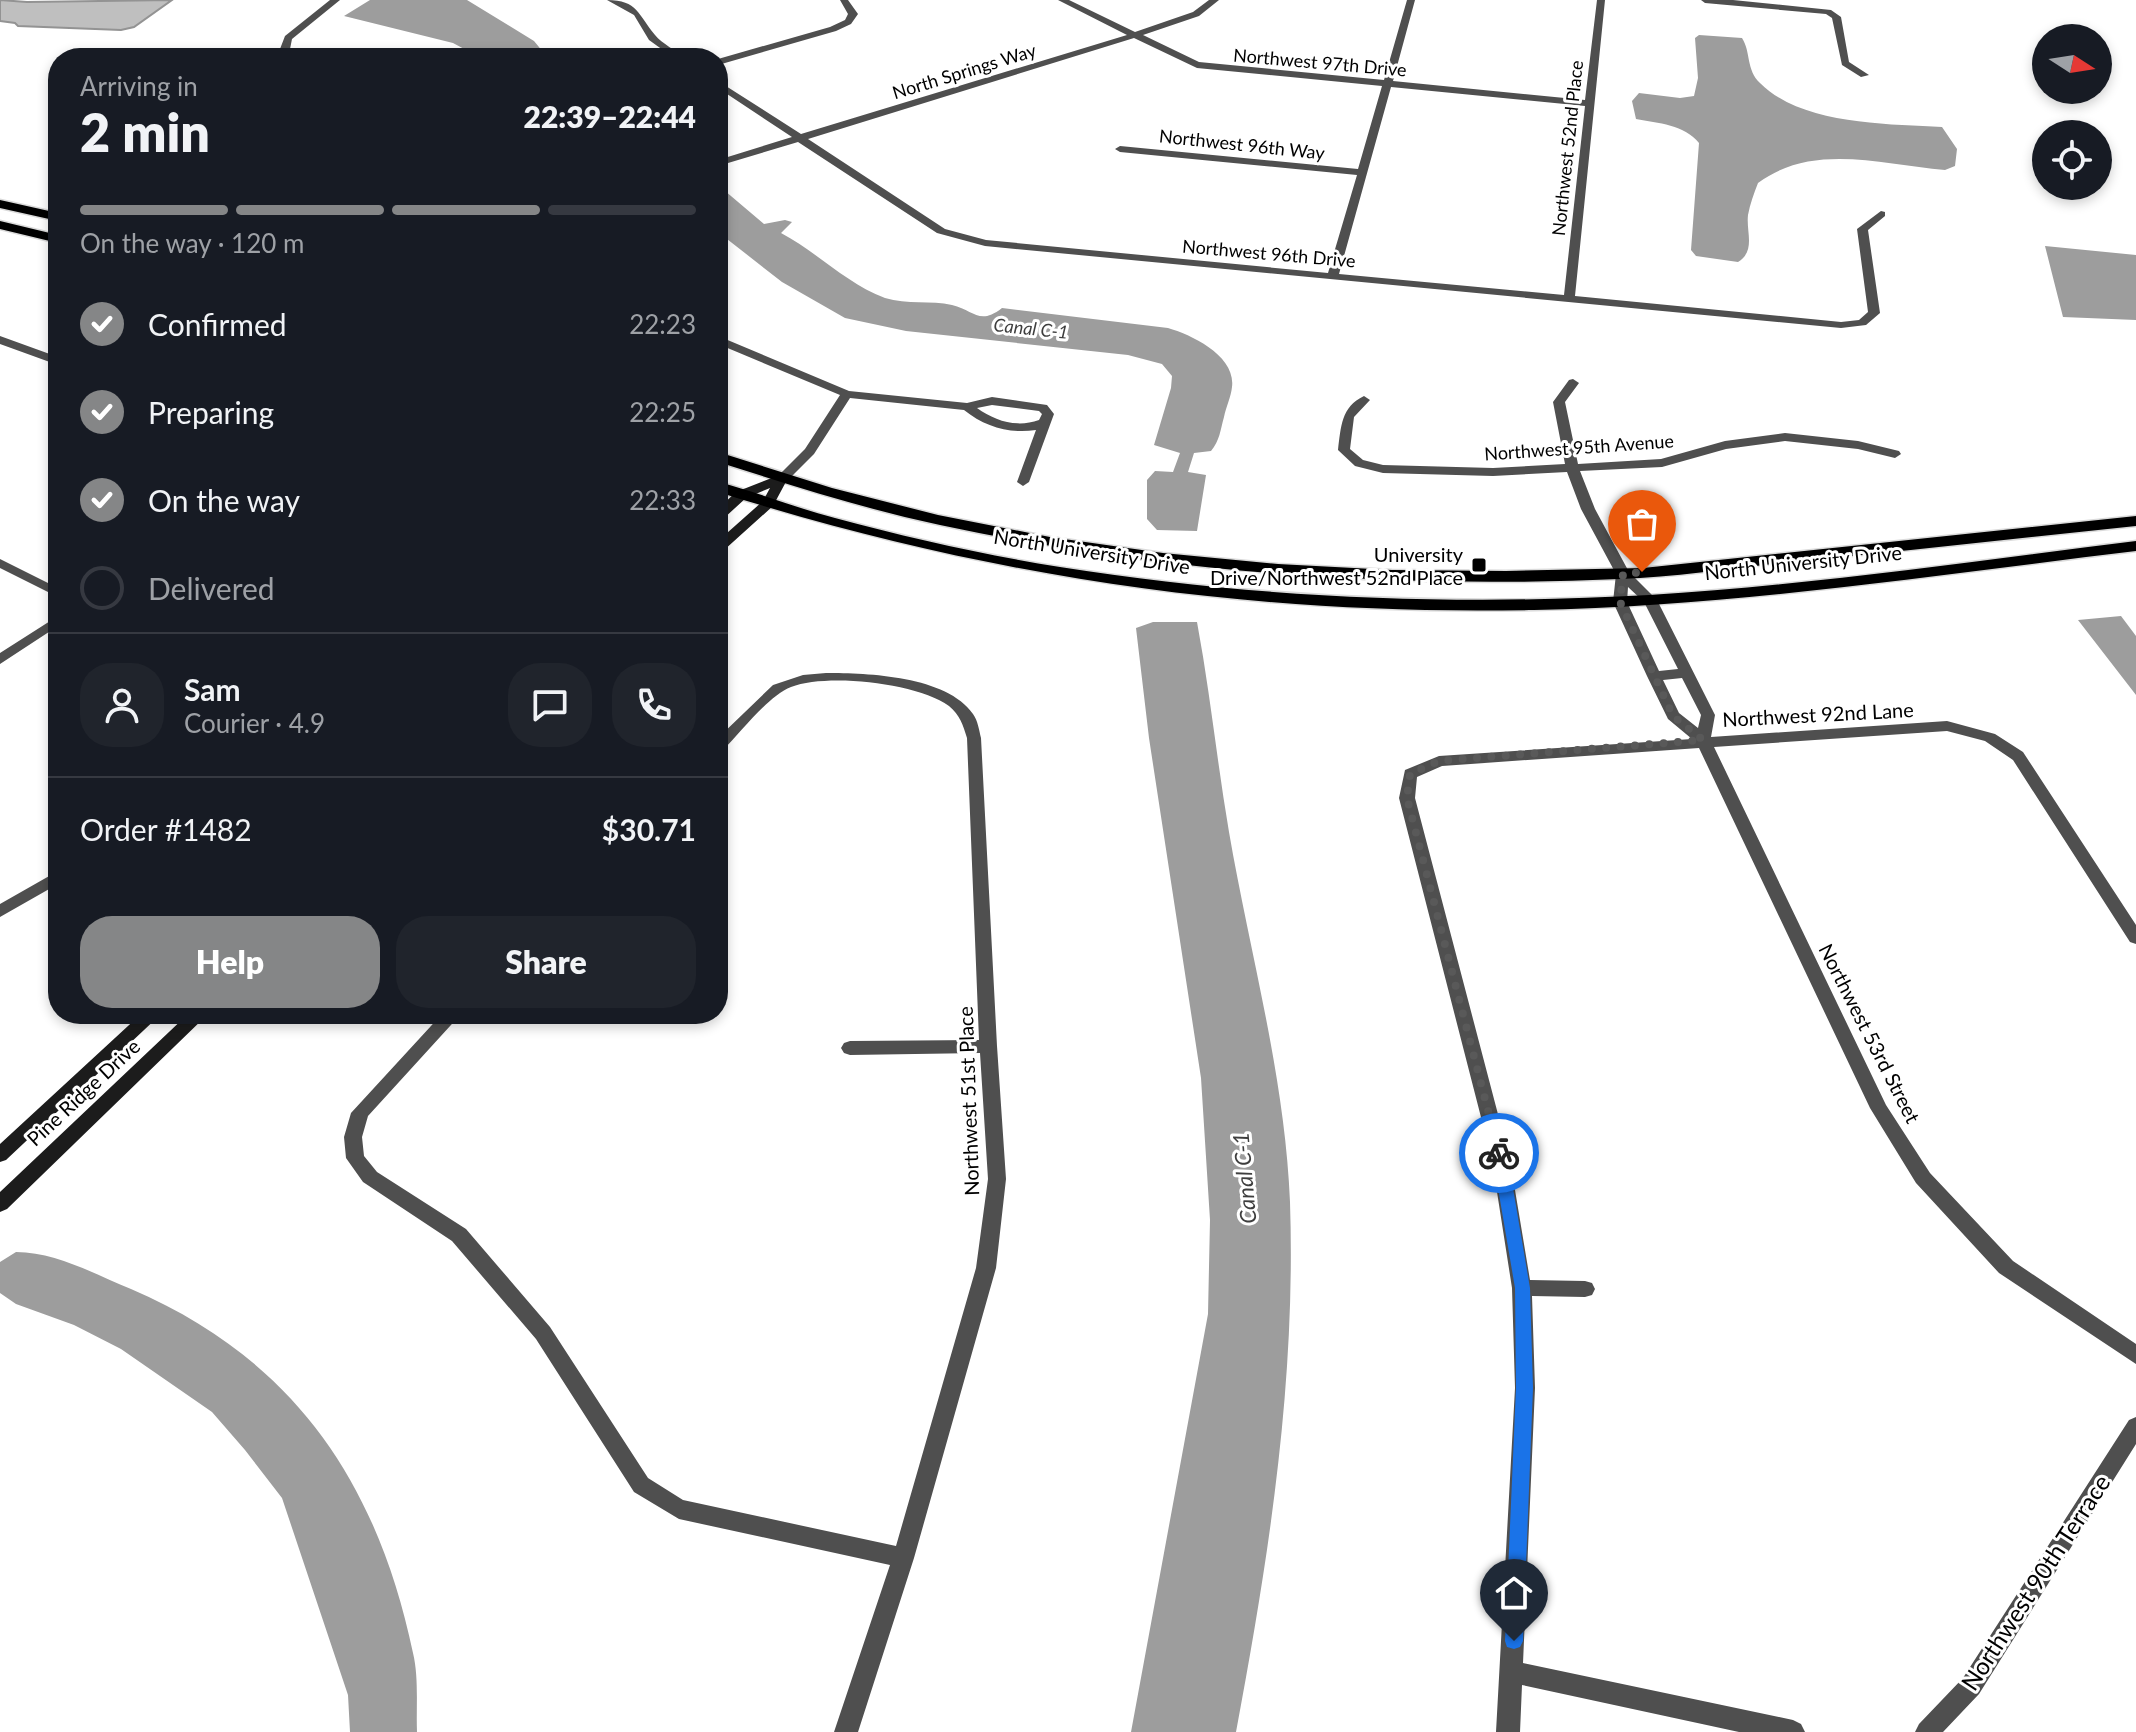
<!DOCTYPE html>
<meta charset="utf-8">
<style>
:root{--surface:#171b24;--page:#20242c;--text:#f1f3f6;--muted:#9ea1a6;--line:#363941;--accent:#858687}
body{margin:0;font-family:Lato,sans-serif;background:var(--page);color:var(--text);height:100vh;display:flex;flex-direction:column;font-size:30px;white-space:nowrap}
*{box-sizing:border-box;margin:0}
p{font-size:26px;color:var(--muted)}
.icon{flex:none;width:44px;height:44px;fill:none;stroke:currentColor;stroke-width:2;stroke-linecap:round;stroke-linejoin:round}
.map{position:relative;flex:1;overflow:hidden}
.side{position:absolute;left:48px;top:48px;width:680px;height:976px;display:flex;flex-direction:column;background:var(--surface);border-radius:32px;box-shadow:0 4px 12px #0003}
.side>*{flex:none}
.needle{width:52px;rotate:102deg}
.controls{position:absolute;left:2032px;top:24px;display:grid;gap:16px}
.controls a{display:grid;place-items:center;width:80px;height:80px;border-radius:50%;background:var(--surface);box-shadow:0 4px 12px #0003;font-size:40px}
.pin{position:absolute;display:grid;place-items:center;width:68px;height:68px;color:#fff;margin:-82px -34px;border-radius:50% 50% 50% 0;rotate:-45deg;box-shadow:0 0 8px #0007}
.pin .icon{rotate:45deg}
.courier{position:absolute;display:grid;place-items:center;width:80px;height:80px;margin:-40px;border:6px solid #1a73e8;border-radius:50%;background:#fff;color:#222;box-shadow:0 2px 10px #0007}
.head em{font-style:normal;font-weight:800}
.head div{display:flex;flex-direction:column-reverse}
.head{display:flex;align-items:center;justify-content:space-between;height:136px;padding:0 32px}
h1{font-size:52px;font-weight:800;line-height:60px}
.bar{display:grid;grid-template-columns:repeat(4,1fr);gap:12px 8px;align-content:center;height:96px;padding:0 32px}
.bar i{height:10px;border-radius:6px;background:var(--line)}
.bar .active{background:var(--accent)}
.bar p{grid-column:span 4}
.line{display:flex;align-items:center;gap:20px;padding:0 32px;border-top:2px solid var(--line)}
.line div{flex:1}
.round{display:grid;place-items:center;flex:none;width:84px;height:84px;border-radius:32px;background:var(--page)}
ol{padding:0 32px;list-style:none}
li{display:flex;align-items:center;gap:24px;height:88px}
li p{margin-inline-start:auto}
li .icon{padding:8px;border-radius:50%;background:var(--accent);color:#fff;stroke-width:4}
li:last-child{color:var(--muted)}
li i{width:44px;height:44px;border:4px solid var(--line);border-radius:50%}
.action{display:flex;gap:16px;margin-top:auto;padding:16px 32px}
.action a{flex:1;height:92px;border-radius:32px;background:var(--accent);color:#fff;font-size:32px;font-weight:800;line-height:92px;text-align:center}
.action a+a{background:var(--page);color:var(--text)}
.map>svg:first-child{display:block}
.water{fill:#9d9d9d}
.building{fill:#bfbfbf;stroke:#939393;stroke-width:2}
.lines{fill:none;stroke-linecap:round;stroke-linejoin:round}
.primary-casing{stroke:#dbdbdb;stroke-width:3}
.street{fill:#4f4f4f;fill-rule:evenodd}
.secondary{fill:#1c1c1c;fill-rule:evenodd}
.primary{fill:#000;fill-rule:evenodd}
.route{fill:#1a73e8}
.done{stroke:#595959;stroke-width:8;stroke-dasharray:0 14.4}
.poi-dot{fill:#000;stroke:#fff;stroke-width:3}
.labels{text-anchor:middle;dominant-baseline:central;stroke-width:6;stroke-linejoin:round;paint-order:stroke}
.far-street-label{font-size:18px;fill:#000;stroke:#fff}
.far-water-label{font-size:18px;font-style:italic;fill:#3e3e3e;stroke:#fff}
.street-label{font-size:20px;fill:#000;stroke:#fff}
.poi-label{font-size:20px;fill:#000;stroke:#fff;text-anchor:end}
.water-label{font-size:22px;font-style:italic;fill:#3e3e3e;stroke:#fff}
.near-street-label{font-size:24px;fill:#000;stroke:#fff}
</style>
<div class="map">
<svg width="2136" height="1732" viewBox="0 0 2136 1732">
<rect width="100%" height="100%" fill="#fff"/>
<!-- water -->
<path class="water" d="M370 0H467L534 41 548 58H481L453 43 344 16Z
M1699 35 1742 38C1751 52 1746 70 1760 83 1802 125 1886 124 1942 127L1957 149 1955 166 1945 170C1883 165 1813 142 1758 183 1754 193 1750 204 1748 215 1746 232 1756 251 1738 262L1696 256 1691 250 1699 143C1685 125 1658 123 1636 119L1632 101 1639 93 1680 98 1694 96 1698 78 1695 38Z
M718 185 764 224 785 220 792 222 781 233C817 252 847 284 885 298 907 305 931 300 952 305 974 310 979 326 1002 308L1168 328C1192 335 1236 356 1232 387 1231 397 1226 407 1224 417 1220 431 1220 440 1211 451L1194 453 1188 472 1206 475 1197 531 1157 530 1147 519V480L1155 471 1173 472 1180 453 1154 445 1171 388 1172 376 1162 364 1128 355 906 331 845 318 782 282 718 232Z
M2045 246 2136 255V320L2063 317Z
M2121 616 2136 636V695L2078 620Z
M1153 622H1197C1210 691 1217 762 1229 832 1250 954 1285 1077 1290 1202 1296 1384 1269 1555 1236 1732H1131L1208 1314 1210 1220 1201 1078 1149 738 1136 628Z
M16 1252C56 1252 94 1274 131 1289 294 1359 377 1482 413 1653 419 1678 416 1707 417 1732H350L348 1695 282 1498 245 1450 212 1412 121 1349 74 1325 16 1304 0 1293V1262Z"/>
<!-- building -->
<path class="building" d="M0 0 27 2 172 0 134 27 121 30 18 26 15 23 0 21Z"/>
<g class="lines">
<defs>
<path id="primary" d="M0 200 58 213V221L0 208Z
M0 221 58 235V243L0 229Z
M718 452 832 488 938 515 1050 537 1163 553 1278 564 1392 570 1506 571 1643 568 2136 516V526C2021 538 1907 551 1792 562 1735 568 1678 577 1620 579 1392 589 1163 573 940 525 864 509 791 485 718 462Z
M718 482C757 492 796 508 835 518 909 538 985 555 1060 567 1255 598 1452 606 1649 595 1812 585 1974 561 2136 541V551C1936 575 1736 606 1534 610 1251 616 987 577 718 492Z"/>
</defs>
<!-- primary casing -->
<use href="#primary" class="primary-casing"/>
<!-- street -->
<path class="street" d="M330 0H340L292 39 290 49 299 58H289L280 49 285 36Z
M607 0C638 0 638 15 655 35 662 44 676 50 685 58H674L649 40 634 15Z
M840 0H848L858 14 851 24 836 31 718 65V59L830 27 845 20 848 14Z
M1058 0H1069L1135 32 1193 12 1209 0H1219L1199 16 1143 35 1199 62 1384 80 1407 0H1415L1393 81 1585 100 1597 0H1605L1575 296 1841 322 1859 320 1868 312 1857 229 1881 211 1885 212V216L1868 230 1880 313 1866 325 1841 328 985 246 937 233 798 142 718 166V160L792 137 718 88V81L801 134 1127 35ZM1134 38 1197 68 1382 86 1358 169 1120 146 1115 149 1120 152 1357 175 1328 273 986 240 945 229 808 139ZM1391 87 1585 106 1564 295 1339 274Z
M1701 0H1733L1831 10 1841 17 1849 62 1869 75 1861 77 1842 65 1832 18 1826 14 1705 3Z
M0 336 58 357V365L0 344Z
M718 336 849 391 967 403 992 397 1047 405 1054 414 1029 482 1023 486 1017 482 1036 430C1010 434 985 427 964 410L850 398 814 454 787 481 782 482 776 478 805 449 840 395 718 344ZM992 405 1039 411 1042 414 1039 420C1017 428 995 421 977 408Z
M1573 379 1579 383 1565 402 1578 464 1661 459 1725 441 1785 433 1858 441 1899 451 1901 454 1895 458 1858 449 1785 441 1726 449 1662 467 1580 471 1595 509 1629 572 1657 600 1715 715 1711 737 1947 721 1995 734 2023 752 2136 925V944L2130 942 2013 760 1985 741 1947 731 1714 747 1886 1105 1930 1173 2013 1261 2136 1344V1364L1999 1273 1916 1183 1870 1108 1699 748 1442 766 1417 777 1415 798 1510 1160 1530 1280 1585 1281 1592 1283 1595 1289 1592 1295 1585 1297 1532 1296 1535 1388 1523 1663 1793 1720 1801 1724 1805 1732H1739L1522 1685 1520 1732H1496L1515 1388 1512 1288 1492 1160 1399 798 1405 770 1439 756 1692 739 1668 719 1647 676 1613 602 1616 574 1581 509 1567 472 1493 476 1383 473 1355 466 1338 450C1341 427 1341 407 1364 396L1370 400 1354 417 1350 449 1363 460 1383 465 1493 468 1565 464 1553 402 1569 380ZM1628 587 1644 602 1678 669 1659 671 1627 602ZM1682 678 1701 715 1698 728 1679 713 1663 680Z
M0 559 58 588V597L0 568Z
M58 616V626L0 664V653Z
M826 673C868 673 947 676 973 714 978 721 979 730 981 738L997 1046 1006 1179 996 1268 914 1558 858 1732H834L890 1565 679 1519 634 1492 536 1339 452 1241 363 1182 346 1158 344 1137 351 1113 442 1014H461L368 1116 362 1137 364 1156 377 1172 466 1229 550 1327 648 1478 683 1500 896 1546 976 1268 988 1179 980 1053 850 1055 844 1053 841 1048 844 1043 850 1041 979 1040 967 738C963 725 960 715 949 706 917 683 828 673 791 687 768 696 741 732 723 750L718 752V738L773 685 803 675Z
M58 871V884L0 917V904Z
M2136 1417V1444L1979 1694 1943 1732H1915L1919 1724 1963 1678 2129 1420Z"/>
<!-- secondary -->
<path class="secondary" d="M782 474 788 478 773 506 723 551 718 552V541L763 501 770 488 746 498 723 519 718 520V509L736 492Z
M141 1014H161L6 1160 0 1162V1144Z
M188 1014H208L7 1209 0 1212V1192Z"/>
<!-- primary -->
<use href="#primary" class="primary"/>
</g>
<!-- route -->
<path class="route" d="M1499 1147 1507 1153 1530 1288 1533 1388 1523 1641 1520 1647 1514 1649 1507 1647 1505 1641 1516 1388 1515 1288 1492 1153Z"/>
<g class="lines">
<!-- done -->
<path class="done" d="M1499 1153 1407 798 1410 774 1439 761 1703 740 1673 716 1620 602 1623 574 1642 572"/>
</g>
<!-- markers -->
<rect class="poi-dot" x="1471" y="557" width="16" height="16" rx="4"/>
<g class="labels">
<!-- far-street labels -->
<g class="far-street-label">
<text transform="translate(1320 62) rotate(5)">Northwest 97th Drive</text>
<text transform="translate(964 71) rotate(-17)">North Springs Way</text>
<text transform="translate(1242 144) rotate(6)">Northwest 96th Way</text>
<text transform="translate(1567 148) rotate(-84)">Northwest 52nd Place</text>
<text transform="translate(1269 253) rotate(5)">Northwest 96th Drive</text>
<text transform="translate(1579 447) rotate(-4)">Northwest 95th Avenue</text>
</g>
<!-- far-water labels -->
<g class="far-water-label">
<text transform="translate(1031 328) rotate(6)">Canal C-1</text>
</g>
<!-- street labels -->
<g class="street-label">
<text transform="translate(1092 551) rotate(9)">North University Drive</text>
<text transform="translate(1803 562) rotate(-6)">North University Drive</text>
<text transform="translate(1818 714) rotate(-3)">Northwest 92nd Lane</text>
<text transform="translate(1870 1033) rotate(63)">Northwest 53rd Street</text>
<text transform="translate(83 1092) rotate(-43)">Pine Ridge Drive</text>
<text transform="translate(968 1101) rotate(-92)">Northwest 51st Place</text>
</g>
<!-- poi labels -->
<g class="poi-label">
<text x="1463" y="554">University<tspan x="1463" dy="23">Drive/Northwest 52nd Place</tspan></text>
</g>
<!-- water labels -->
<g class="water-label">
<text transform="translate(1244 1178) rotate(-95)">Canal C-1</text>
</g>
<!-- near-street labels -->
<g class="near-street-label">
<text transform="translate(2035 1582) rotate(-57)">Northwest 90th Terrace</text>
</g>
</g>
</svg>
<div class="controls">
<a><svg class="needle" viewBox="-14 -14 28 28"><path d="M0-13l5 13h-10z" fill="#e53935"/><path d="M0 13l5-13h-10z" fill="#9ea1a6"/></svg></a>
<a><svg class="icon" aria-label="locate" viewBox="0 0 24 24"><circle cx="12" cy="12" r="6"/><path d="M12 2v4M12 18v4M2 12h4M18 12h4"/></svg></a>
</div>
<div class="pin" style="left:1642px;top:572px;background:#ea580c"><svg class="icon" aria-label="bag" viewBox="0 0 24 24"><path d="M5 8h14l-1 12H6zM9 8a3 3 0 0 1 6 0"/></svg></div>
<div class="pin" style="left:1514px;top:1641px;background:#1f2937"><svg class="icon" aria-label="home" viewBox="0 0 24 24"><path d="M3 11l9-7 9 7M6 9v11h12V9"/></svg></div>
<div class="courier" style="left:1499px;top:1153px"><svg class="icon" aria-label="bike" viewBox="0 0 24 24"><circle cx="6" cy="16" r="4"/><circle cx="18" cy="16" r="4"/><path d="M6 16l4-8h5l3 8M10 8l3 8H6M13 5h3"/></svg></div>
<section class="side">
<div class="head"><div><h1>2 min</h1><p>Arriving in</p></div><em>22:39–22:44</em></div>
<div class="bar"><i class="active"></i><i class="active"></i><i class="active"></i><i></i><p>On the way · 120 m</p></div>
<ol>
<li><svg class="icon" aria-label="check" viewBox="0 0 24 24"><path d="M5 12l5 5 9-10"/></svg>Confirmed<p>22:23</p></li>
<li><svg class="icon" aria-label="check" viewBox="0 0 24 24"><path d="M5 12l5 5 9-10"/></svg>Preparing<p>22:25</p></li>
<li><svg class="icon" aria-label="check" viewBox="0 0 24 24"><path d="M5 12l5 5 9-10"/></svg>On the way<p>22:33</p></li>
<li><i></i>Delivered</li>
</ol>
<div class="line" style="height:144px"><a class="round"><svg class="icon" aria-label="person" viewBox="0 0 24 24"><circle cx="12" cy="8" r="4"/><path d="M4 21q1-7 8-7t8 7"/></svg></a><div><b>Sam</b><p>Courier · 4.9</p></div><a class="round"><svg class="icon" aria-label="chat" viewBox="0 0 24 24"><path d="M4 5h16v11H9l-5 4z"/></svg></a><a class="round"><svg class="icon" aria-label="phone" viewBox="0 0 24 24"><path d="M5 4h4l2 5-3 2q2 4 5 5l2-3 5 2v4C11 20 4 13 5 4z"/></svg></a></div>
<div class="line" style="height:104px"><div>Order #1482</div><b>$30.71</b></div>
<div class="action"><a>Help</a><a>Share</a></div>
</section>
</div>
